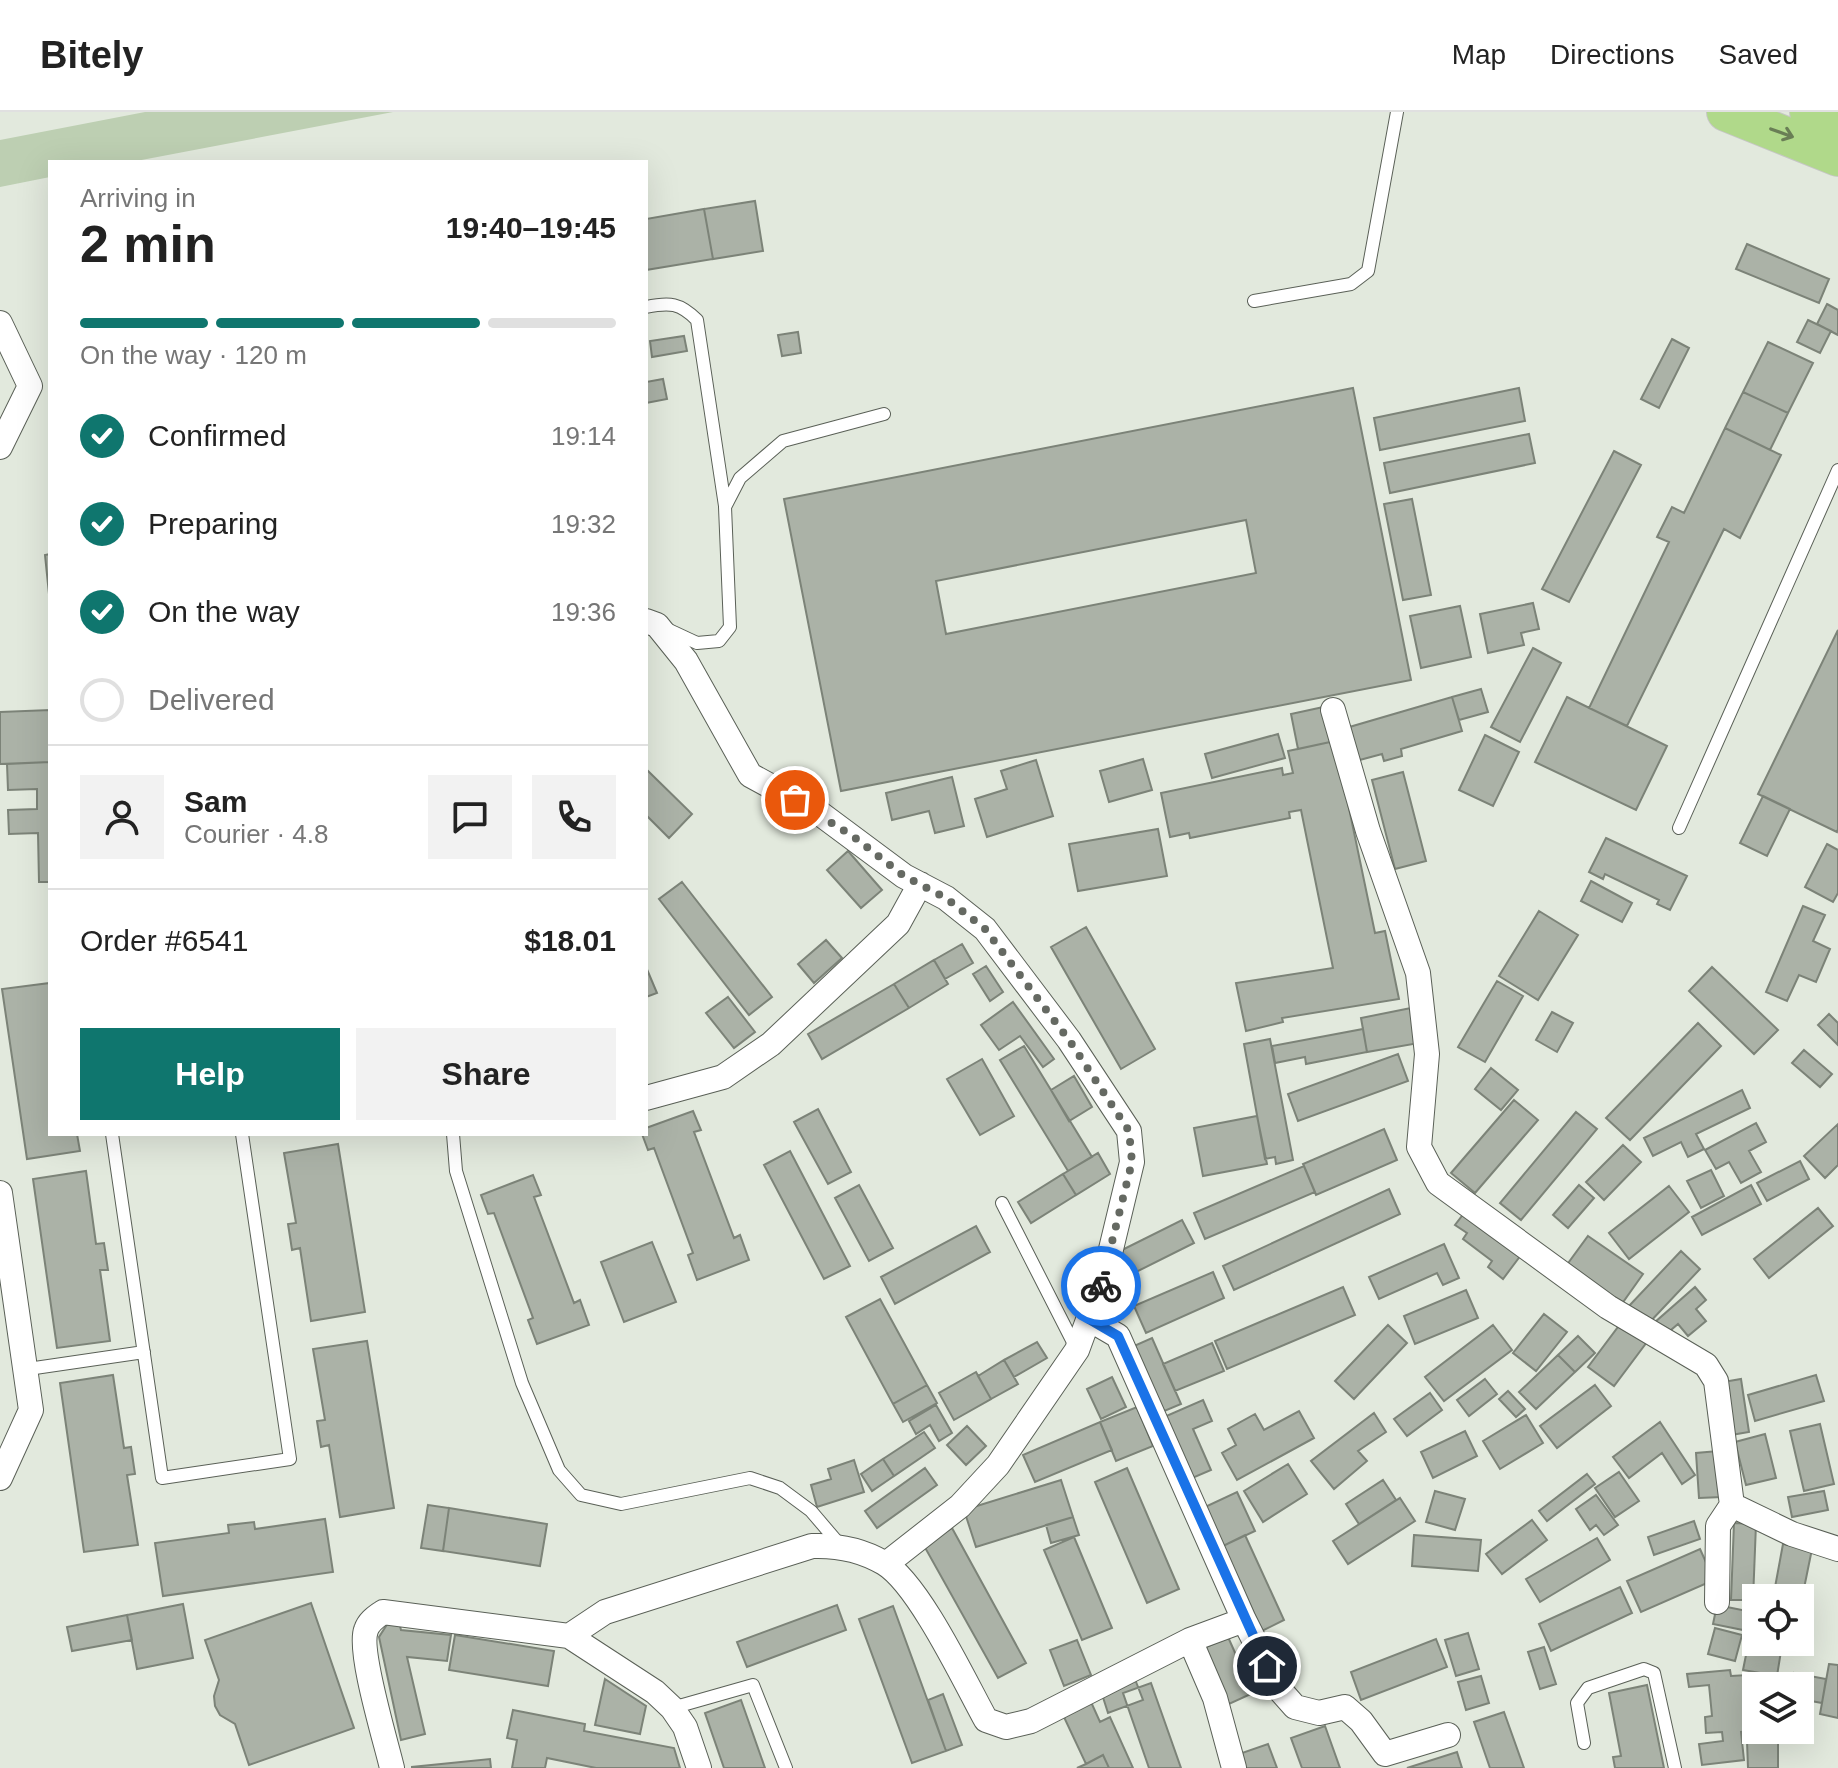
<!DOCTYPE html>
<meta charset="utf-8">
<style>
:root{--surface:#fff;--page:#f2f2f2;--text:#222;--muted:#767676;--line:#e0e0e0;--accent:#0f766e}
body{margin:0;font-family:Arial,sans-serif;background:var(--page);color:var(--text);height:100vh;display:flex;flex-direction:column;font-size:30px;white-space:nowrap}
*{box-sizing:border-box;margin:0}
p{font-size:26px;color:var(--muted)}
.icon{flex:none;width:44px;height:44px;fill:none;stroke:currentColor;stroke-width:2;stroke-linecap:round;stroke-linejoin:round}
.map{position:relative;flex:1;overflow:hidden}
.panel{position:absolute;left:48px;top:48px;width:600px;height:976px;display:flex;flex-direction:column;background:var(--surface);border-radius:0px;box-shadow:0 8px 32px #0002}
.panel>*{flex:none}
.buttons{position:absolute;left:1742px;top:1472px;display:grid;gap:16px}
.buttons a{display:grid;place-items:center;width:72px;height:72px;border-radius:0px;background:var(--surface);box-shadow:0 8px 32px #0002;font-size:40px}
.pin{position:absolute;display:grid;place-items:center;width:68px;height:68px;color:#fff;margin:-34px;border:4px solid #fff;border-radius:50%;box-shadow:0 2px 8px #0007}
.courier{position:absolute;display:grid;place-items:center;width:80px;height:80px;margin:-40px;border:6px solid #1a73e8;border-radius:50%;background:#fff;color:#222;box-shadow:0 2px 10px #0007}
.overview em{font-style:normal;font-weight:700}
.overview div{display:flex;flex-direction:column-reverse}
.overview{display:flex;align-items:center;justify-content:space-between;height:136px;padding:0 32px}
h1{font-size:52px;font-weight:700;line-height:60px}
.bar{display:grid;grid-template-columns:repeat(4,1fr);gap:12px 8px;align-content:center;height:96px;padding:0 32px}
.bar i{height:10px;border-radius:6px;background:var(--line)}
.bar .on{background:var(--accent)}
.bar p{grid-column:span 4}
.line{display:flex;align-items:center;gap:20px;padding:0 32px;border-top:2px solid var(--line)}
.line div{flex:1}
.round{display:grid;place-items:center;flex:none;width:84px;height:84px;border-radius:0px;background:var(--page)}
ol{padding:0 32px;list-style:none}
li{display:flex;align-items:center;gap:24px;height:88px}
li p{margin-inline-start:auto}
li .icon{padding:8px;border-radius:50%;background:var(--accent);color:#fff;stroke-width:4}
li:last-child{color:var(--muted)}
li i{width:44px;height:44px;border:4px solid var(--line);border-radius:50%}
.primary-button{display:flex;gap:16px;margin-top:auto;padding:16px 32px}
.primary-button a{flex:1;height:92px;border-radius:0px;background:var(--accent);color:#fff;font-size:32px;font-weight:700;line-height:92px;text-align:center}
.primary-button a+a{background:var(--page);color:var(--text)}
header{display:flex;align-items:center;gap:48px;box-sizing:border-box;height:112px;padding:0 40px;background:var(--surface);border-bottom:2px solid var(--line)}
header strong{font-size:38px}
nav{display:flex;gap:44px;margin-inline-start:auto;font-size:28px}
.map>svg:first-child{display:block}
.green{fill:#bdcfb2}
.building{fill:#abb2a7;stroke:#7c8378;stroke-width:2;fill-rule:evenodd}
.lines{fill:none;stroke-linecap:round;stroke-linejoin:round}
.lane-casing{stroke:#5a6057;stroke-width:14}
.street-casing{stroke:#5a6057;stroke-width:26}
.primary-casing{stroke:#c6c6c5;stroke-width:40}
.lane{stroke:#fff;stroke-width:12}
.street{stroke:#fff;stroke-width:24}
.primary{stroke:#b0d98a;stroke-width:38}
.oneway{stroke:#697e55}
.done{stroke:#656962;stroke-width:8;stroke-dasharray:0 14.4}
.route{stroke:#1a73e8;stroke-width:10}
</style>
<header>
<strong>Bitely</strong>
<nav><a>Map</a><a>Directions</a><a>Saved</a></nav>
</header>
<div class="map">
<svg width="1838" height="1656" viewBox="0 0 1838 1656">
<rect width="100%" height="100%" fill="#e2e9dd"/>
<!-- green -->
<path class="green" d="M145 0H393L131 50H50V65L0 75V28Z"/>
<!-- building -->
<path class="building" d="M755 89 763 139 713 147 704 97Z
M704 97 713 147 646 158V107Z
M1747 132 1829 167 1819 191 1736 157Z
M1827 192 1838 198V223L1817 212Z
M1808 208 1831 219 1820 241 1797 230Z
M798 220 801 241 782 244 778 223Z
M684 224 687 239 652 245 650 229Z
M1672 227 1689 236 1659 296 1641 287Z
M1768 230 1813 251 1788 301 1743 280Z
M663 267 667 287 646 291V270Z
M1353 276 1411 568 841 679 784 387ZM1246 408 1256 461 946 522 936 469Z
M1519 276 1525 309 1380 338 1374 306Z
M1743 280 1788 301 1770 338 1725 316Z
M1725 316 1781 343 1740 426 1724 417 1627 614 1589 596 1669 430 1657 425 1672 395 1684 401Z
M1529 322 1535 351 1390 381 1384 351Z
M1614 339 1641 353 1569 490 1542 477Z
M1412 387 1431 483 1403 488 1384 392Z
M50 442V492L45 443Z
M1533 491 1539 517 1521 521 1524 533 1488 541 1480 502Z
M1460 494 1471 545 1421 556 1410 504Z
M1838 518V717L1837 720 1758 682Z
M1533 536 1561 551 1520 630 1491 615Z
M1481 577 1488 600 1459 608 1452 585Z
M1452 585 1462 619 1401 637 1402 644 1384 649 1382 642 1356 649 1346 616Z
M1567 585 1667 634 1636 698 1535 650Z
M1328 594 1335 629 1298 637 1291 602Z
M50 598V650L0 652V600Z
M1278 622 1285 646 1212 666 1205 642Z
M1485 623 1519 640 1493 694 1459 678Z
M1335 629 1375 821 1385 819 1399 887 1282 906 1283 910 1246 919 1236 871 1333 856 1301 698 1289 700 1290 706 1190 726 1189 721 1170 725 1161 681 1282 656 1283 663 1293 661 1288 639Z
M1143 647 1152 678 1109 690 1100 659Z
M1036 648 1053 704 987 725 975 687 1007 677 1001 659Z
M50 650V770H39L38 721 9 722 8 698 37 697V677L8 678 7 652Z
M646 657 692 702 669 726 646 703Z
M1403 660 1426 749 1395 757 1372 668Z
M952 665 964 714 935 721 929 699 892 708 886 681Z
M1763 684 1790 697 1767 744 1740 731Z
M1158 717 1167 764 1078 779 1069 732Z
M1606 726 1687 764 1670 798 1657 792 1659 788 1605 762 1603 767 1589 760Z
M1827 732 1838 738V781L1833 790 1805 775Z
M848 739 882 778 861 796 827 758Z
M1591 769 1632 791 1622 810 1581 789Z
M682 770 772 885 749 903 659 787Z
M1803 794 1825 803 1813 829 1830 837 1816 870 1799 863 1787 889 1766 880Z
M1539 799 1578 823 1538 888 1499 864Z
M1086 815 1155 937 1121 957 1051 835Z
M826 828 842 846 814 871 798 852Z
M962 832 973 851 945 867 934 848Z
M934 848 948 872 909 896 894 872Z
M986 854 1003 880 990 889 973 862Z
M646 855 657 881 646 885Z
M1712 855 1778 918 1754 942 1689 879Z
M1497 869 1523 884 1485 950 1458 935Z
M50 871V1022H77L80 1039 27 1047 2 877Z
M894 872 909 896 822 947 808 922Z
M728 885 755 920 734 936 706 901Z
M1013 890 1054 947 1043 955 1020 924 999 938 981 913Z
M1416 895 1419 931 1367 940 1361 906Z
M1552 900 1573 911 1557 940 1536 928Z
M1829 902 1838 911V933L1818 913Z
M1698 911 1721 934 1630 1028 1606 1006Z
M1363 917 1367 940 1306 952 1305 945 1275 951 1272 934Z
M1270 927 1293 1048 1276 1052 1275 1045 1265 1047 1244 932Z
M1024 934 1092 1045 1068 1059 1000 948Z
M1804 938 1832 962 1820 975 1792 951Z
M1398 942 1408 969 1298 1009 1288 982Z
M982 947 1014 1004 980 1023 947 967Z
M1491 956 1518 978 1501 998 1475 977Z
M1074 964 1092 995 1069 1009 1051 978Z
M1742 978 1750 996 1696 1022 1704 1037 1688 1045 1681 1030 1653 1044 1644 1026Z
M1514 988 1538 1008 1475 1081 1451 1061Z
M818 997 851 1060 828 1072 794 1010Z
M693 999 701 1018 694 1020 734 1126 740 1123 749 1148 697 1168 688 1143 693 1141 654 1036 648 1038 642 1022H646V1016Z
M1576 1000 1597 1017 1521 1108 1500 1091Z
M1257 1004 1267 1052 1203 1064 1194 1016Z
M1756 1011 1766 1030 1749 1039 1761 1060 1741 1071 1729 1050 1716 1057 1705 1038Z
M1838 1012V1053L1825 1066 1804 1044Z
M1384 1017 1397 1048 1316 1083 1303 1052Z
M338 1032 365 1200 311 1209 300 1136 292 1138 288 1112 296 1111 284 1041Z
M1623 1033 1641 1050 1604 1088 1586 1070Z
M790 1039 850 1154 824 1167 764 1053Z
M1098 1041 1110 1062 1076 1083 1063 1062Z
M1800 1049 1809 1067 1767 1089 1757 1071Z
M1304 1054 1315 1080 1205 1127 1194 1101Z
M1711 1058 1724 1084 1701 1096 1687 1069Z
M86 1059 96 1132 104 1131 108 1158H100L110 1229 57 1236 33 1067Z
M1063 1062 1076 1083 1031 1111 1018 1090Z
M533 1063 541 1083 534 1085 574 1191 580 1188 589 1213 537 1232 528 1208 533 1206 494 1101 488 1102 481 1083Z
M859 1073 893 1136 869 1149 835 1086Z
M1579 1073 1594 1086 1568 1116 1553 1103Z
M1751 1073 1761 1092 1702 1123 1692 1105Z
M1669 1074 1689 1100 1629 1147 1609 1121Z
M1389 1077 1400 1102 1234 1178 1223 1154Z
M1818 1096 1833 1114 1769 1166 1754 1147Z
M1465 1100 1521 1143 1503 1167 1488 1155 1492 1149 1463 1127 1467 1121 1455 1113Z
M1182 1108 1194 1131 1132 1162 1120 1139Z
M976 1114 990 1140 895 1192 881 1165Z
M1588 1124 1643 1162 1621 1193 1566 1154Z
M652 1130 676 1190 624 1210 601 1150Z
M1444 1132 1459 1166 1443 1173 1437 1161 1379 1187 1369 1165Z
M1681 1139 1700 1157 1647 1213 1628 1195Z
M1213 1160 1224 1186 1146 1221 1134 1194Z
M1343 1175 1355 1203 1227 1257 1215 1229Z
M1695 1175 1706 1188 1696 1197 1706 1209 1688 1224 1678 1212 1664 1224 1654 1211Z
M1466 1178 1478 1206 1415 1232 1404 1204Z
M880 1187 927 1273 893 1292 846 1205Z
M1544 1202 1567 1220 1536 1259 1513 1241Z
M1621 1211 1647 1230 1614 1274 1588 1255Z
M1388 1213 1407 1231 1354 1287 1335 1269Z
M1493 1213 1512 1238 1444 1289 1425 1265Z
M1578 1224 1595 1241 1575 1260 1558 1243Z
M1152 1226 1181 1292 1162 1300 1134 1234Z
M367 1229 394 1396 340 1405 329 1333 321 1335 317 1309 325 1308 313 1237Z
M1037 1230 1047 1246 1014 1265 1004 1248Z
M1212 1231 1224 1259 1175 1279 1163 1252Z
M1558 1243 1575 1260 1536 1297 1519 1280Z
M1004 1248 1018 1272 991 1287 978 1264Z
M976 1260 991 1287 954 1308 939 1281Z
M113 1263 124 1336 131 1335 135 1362 127 1363 138 1433 84 1440 60 1271Z
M1816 1263 1824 1289 1755 1309 1748 1283Z
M1112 1265 1126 1295 1101 1307 1087 1277Z
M1485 1267 1497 1282 1469 1304 1457 1288Z
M1741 1267 1749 1320 1731 1323 1723 1270Z
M927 1273 937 1291 903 1310 893 1292Z
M1595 1273 1611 1294 1557 1336 1540 1314Z
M1508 1279 1525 1297 1516 1305 1499 1287Z
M1430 1281 1442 1298 1407 1324 1394 1307Z
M1203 1288 1212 1309 1193 1317 1211 1358 1190 1367 1164 1305Z
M936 1293 952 1321 939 1329 930 1313 916 1322 909 1309Z
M1137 1295 1153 1334 1116 1349 1100 1310Z
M1299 1299 1314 1326 1237 1368 1222 1341 1236 1333 1228 1317 1255 1302 1264 1318Z
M1374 1301 1386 1320 1358 1339 1367 1349 1334 1377 1311 1349Z
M1526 1303 1543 1331 1500 1357 1483 1329Z
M1100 1310 1112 1338 1035 1370 1023 1343Z
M1660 1310 1695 1363 1682 1372 1662 1341 1629 1366 1613 1345Z
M1820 1312 1834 1372 1804 1379 1790 1319Z
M967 1314 986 1334 966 1353 947 1333Z
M1465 1319 1477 1344 1433 1366 1421 1340Z
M924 1320 935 1336 894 1364 883 1347Z
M1765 1322 1776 1366 1746 1373 1735 1330Z
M1718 1339 1722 1385 1699 1386 1696 1341Z
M883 1347 894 1364 872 1379 861 1362Z
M854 1348 864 1380 817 1395 811 1373 831 1367 828 1357Z
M1288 1352 1307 1382 1263 1410 1244 1379Z
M925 1356 937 1373 877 1416 865 1399Z
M1127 1356 1179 1477 1147 1491 1095 1370Z
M1619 1360 1639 1389 1615 1405 1595 1376Z
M1587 1362 1595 1372 1547 1409 1539 1399Z
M1061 1368 1073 1405 976 1435 964 1398Z
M1383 1368 1396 1388 1359 1412 1346 1392Z
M1435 1379 1465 1387 1455 1418 1426 1410Z
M1824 1379 1828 1398 1792 1405 1788 1385Z
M1237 1380 1255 1419 1223 1434 1205 1395Z
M1596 1383 1618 1413 1604 1423 1596 1413 1590 1418 1576 1397Z
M1400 1386 1415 1409 1348 1452 1333 1429Z
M428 1393 449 1396 443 1439 421 1436Z
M449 1396 547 1412 540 1454 443 1439Z
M1073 1405 1079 1423 1051 1431 1046 1413Z
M325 1407 333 1460 163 1484 155 1431 229 1421 228 1413 254 1410 255 1417Z
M1532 1408 1547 1428 1502 1462 1486 1442Z
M1694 1409 1700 1427 1654 1443 1648 1425Z
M1734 1411 1756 1412 1753 1488H1731Z
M952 1416 1026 1551 998 1566 923 1432Z
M1245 1423 1284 1508 1262 1519 1223 1434Z
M1414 1423 1481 1428 1478 1459 1412 1454Z
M1074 1425 1112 1516 1082 1528 1044 1438Z
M1597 1426 1610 1448 1540 1490 1526 1467Z
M1783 1432 1812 1437 1800 1496V1486H1773Z
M1700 1437 1714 1468 1641 1500 1627 1469Z
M1620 1475 1632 1501 1551 1539 1539 1512Z
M311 1491 354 1616 249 1653 235 1612 220 1603 215 1594 214 1584 219 1568 205 1528Z
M183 1492 193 1546 137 1557 127 1503Z
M837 1493 846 1518 747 1555 737 1530Z
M1717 1493 1747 1499 1743 1518 1713 1512Z
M893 1494 946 1639 912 1651 859 1507Z
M127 1503 132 1528 72 1539 67 1515Z
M388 1511 400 1514 401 1518 451 1523 447 1549 407 1545 425 1622 401 1628 379 1525Z
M1715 1516 1742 1523 1735 1549 1708 1542Z
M1468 1521 1479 1557 1456 1564 1445 1528Z
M455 1523 554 1539 548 1574 449 1558Z
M1228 1525 1253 1581 1229 1592 1204 1536Z
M1436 1527 1447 1555 1361 1588 1351 1560Z
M1077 1528 1091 1563 1064 1574 1050 1538Z
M1748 1533 1781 1539 1777 1564 1743 1558Z
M1544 1535 1556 1572 1540 1577 1528 1540Z
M1829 1552 1838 1553V1606L1820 1602Z
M1730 1558 1731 1564 1748 1563 1753 1619 1741 1620 1744 1648 1702 1653 1699 1632 1723 1629 1722 1620 1706 1621 1705 1605 1712 1604 1709 1573 1689 1575 1687 1562Z
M1794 1561 1826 1567 1822 1591 1800 1587V1574H1792Z
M1133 1562 1143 1588 1108 1601 1101 1579Z
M1481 1564 1489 1591 1466 1598 1458 1570Z
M605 1567 646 1594 640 1622 595 1613Z
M1151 1571 1181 1656H1149L1123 1581Z
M1647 1573 1664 1656H1615L1613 1645 1621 1644 1609 1581Z
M943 1582 962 1633 946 1639 928 1588Z
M741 1588 765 1656H724L705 1601Z
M1091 1590 1100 1610 1110 1605 1133 1656H1109L1103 1643 1086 1652 1063 1603Z
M513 1598 585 1612 584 1619 674 1636 680 1656H596L547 1646 545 1656H512L517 1628 507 1626Z
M1504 1600 1524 1656H1490L1474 1610Z
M1325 1614 1340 1656H1302L1291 1626Z
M1747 1629H1778V1656H1748Z
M1268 1632 1277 1656H1244L1239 1642Z
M1457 1640 1462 1656H1407Z
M1103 1643 1109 1656H1077L1086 1652Z
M490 1647 491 1656H412V1655Z"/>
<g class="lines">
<defs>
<path id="lane" d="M1254 189 1351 172 1368 159 1397 0
M646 195C670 190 680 191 697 208L725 394
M667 517 697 531 719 529 730 515 725 395 740 366 783 329 884 302
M1679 716 1838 358
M112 1022 162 1366 290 1347 242 1022
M453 1022 456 1059 522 1271 559 1358 581 1383 621 1392 750 1366 780 1376 811 1399 840 1433
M1002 1091 1077 1238
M28 1257 144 1240
M672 1596 753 1573 786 1656
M1584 1631 1577 1591 1588 1576 1644 1557 1654 1561 1675 1656"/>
<path id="street" d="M0 211 30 274 0 335
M646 509 657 513 686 549 750 663 818 700 904 764 946 786 985 817 1069 928 1129 1019 1132 1050 1105 1162 1077 1238 998 1353 960 1394 886 1452
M1333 598 1368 719 1418 861 1427 942 1419 1035 1438 1071 1608 1195 1706 1253 1716 1269 1732 1393 1718 1414 1717 1490
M646 986 723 965 771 932 898 812 920 772
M0 1081 31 1298 0 1366
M1089 1207 1118 1224 1244 1508 1279 1577 1295 1595 1319 1601 1345 1595 1361 1609 1385 1642 1448 1623
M1732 1393 1792 1422 1838 1437
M569 1524 605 1500 812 1434C838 1433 862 1438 884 1451 919 1472 965 1570 986 1608L1006 1615 1031 1609 1190 1528 1244 1508
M1190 1528 1215 1586 1234 1656
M392 1656C386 1630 358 1539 366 1518 369 1509 376 1505 383 1500L569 1524 655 1580 672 1596 685 1615 699 1656"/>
<path id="primary" d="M1726 0 1838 45
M1809 0 1838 11"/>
</defs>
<!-- lane casing -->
<use href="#lane" class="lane-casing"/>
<!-- street casing -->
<use href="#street" class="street-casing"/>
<!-- primary casing -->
<use href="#primary" class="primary-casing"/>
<!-- lane -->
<use href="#lane" class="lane"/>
<!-- street -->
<use href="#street" class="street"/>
<!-- primary -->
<use href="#primary" class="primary"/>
</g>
<!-- one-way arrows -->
<defs><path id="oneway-shaft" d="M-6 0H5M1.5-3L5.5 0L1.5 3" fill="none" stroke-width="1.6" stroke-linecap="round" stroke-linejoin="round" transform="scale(2)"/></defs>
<use class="oneway" href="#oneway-shaft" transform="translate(1782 21) rotate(20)"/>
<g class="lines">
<!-- done -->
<path class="done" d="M795 688 854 725 904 764 946 786 985 817 1069 928 1129 1019 1132 1050 1101 1174"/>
<!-- route -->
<path class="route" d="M1101 1174 1089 1207 1118 1224 1267 1554"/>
</g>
</svg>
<div class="buttons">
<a><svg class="icon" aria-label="locate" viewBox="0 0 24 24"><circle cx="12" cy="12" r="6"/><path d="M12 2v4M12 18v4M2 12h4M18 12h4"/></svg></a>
<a><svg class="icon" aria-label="layers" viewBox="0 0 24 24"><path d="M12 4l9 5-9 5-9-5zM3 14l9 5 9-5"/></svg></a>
</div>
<div class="pin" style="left:795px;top:688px;background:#ea580c"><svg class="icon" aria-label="bag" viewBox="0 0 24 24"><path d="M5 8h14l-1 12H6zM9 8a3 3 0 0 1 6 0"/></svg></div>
<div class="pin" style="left:1267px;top:1554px;background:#1f2937"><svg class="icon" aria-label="home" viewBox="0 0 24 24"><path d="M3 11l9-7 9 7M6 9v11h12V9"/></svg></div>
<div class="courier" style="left:1101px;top:1174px"><svg class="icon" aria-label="bike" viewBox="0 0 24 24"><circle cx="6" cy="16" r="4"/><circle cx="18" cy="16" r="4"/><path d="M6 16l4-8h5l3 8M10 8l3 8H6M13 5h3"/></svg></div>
<section class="panel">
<div class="overview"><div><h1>2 min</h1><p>Arriving in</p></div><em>19:40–19:45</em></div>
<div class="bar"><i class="on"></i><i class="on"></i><i class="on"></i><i></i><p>On the way · 120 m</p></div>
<ol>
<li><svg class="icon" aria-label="check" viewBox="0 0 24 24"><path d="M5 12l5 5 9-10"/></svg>Confirmed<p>19:14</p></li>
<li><svg class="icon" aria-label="check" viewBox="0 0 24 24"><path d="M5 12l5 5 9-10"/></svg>Preparing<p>19:32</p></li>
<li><svg class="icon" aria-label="check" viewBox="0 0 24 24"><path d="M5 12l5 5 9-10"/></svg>On the way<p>19:36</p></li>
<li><i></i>Delivered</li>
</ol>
<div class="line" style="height:144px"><a class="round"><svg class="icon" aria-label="person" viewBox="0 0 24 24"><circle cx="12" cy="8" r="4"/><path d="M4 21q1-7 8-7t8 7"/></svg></a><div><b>Sam</b><p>Courier · 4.8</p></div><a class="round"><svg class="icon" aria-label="chat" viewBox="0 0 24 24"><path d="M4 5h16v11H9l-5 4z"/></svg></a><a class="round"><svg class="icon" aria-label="phone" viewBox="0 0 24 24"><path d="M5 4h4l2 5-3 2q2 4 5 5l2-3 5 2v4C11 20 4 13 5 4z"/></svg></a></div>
<div class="line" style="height:104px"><div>Order #6541</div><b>$18.01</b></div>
<div class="primary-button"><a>Help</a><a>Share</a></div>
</section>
</div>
